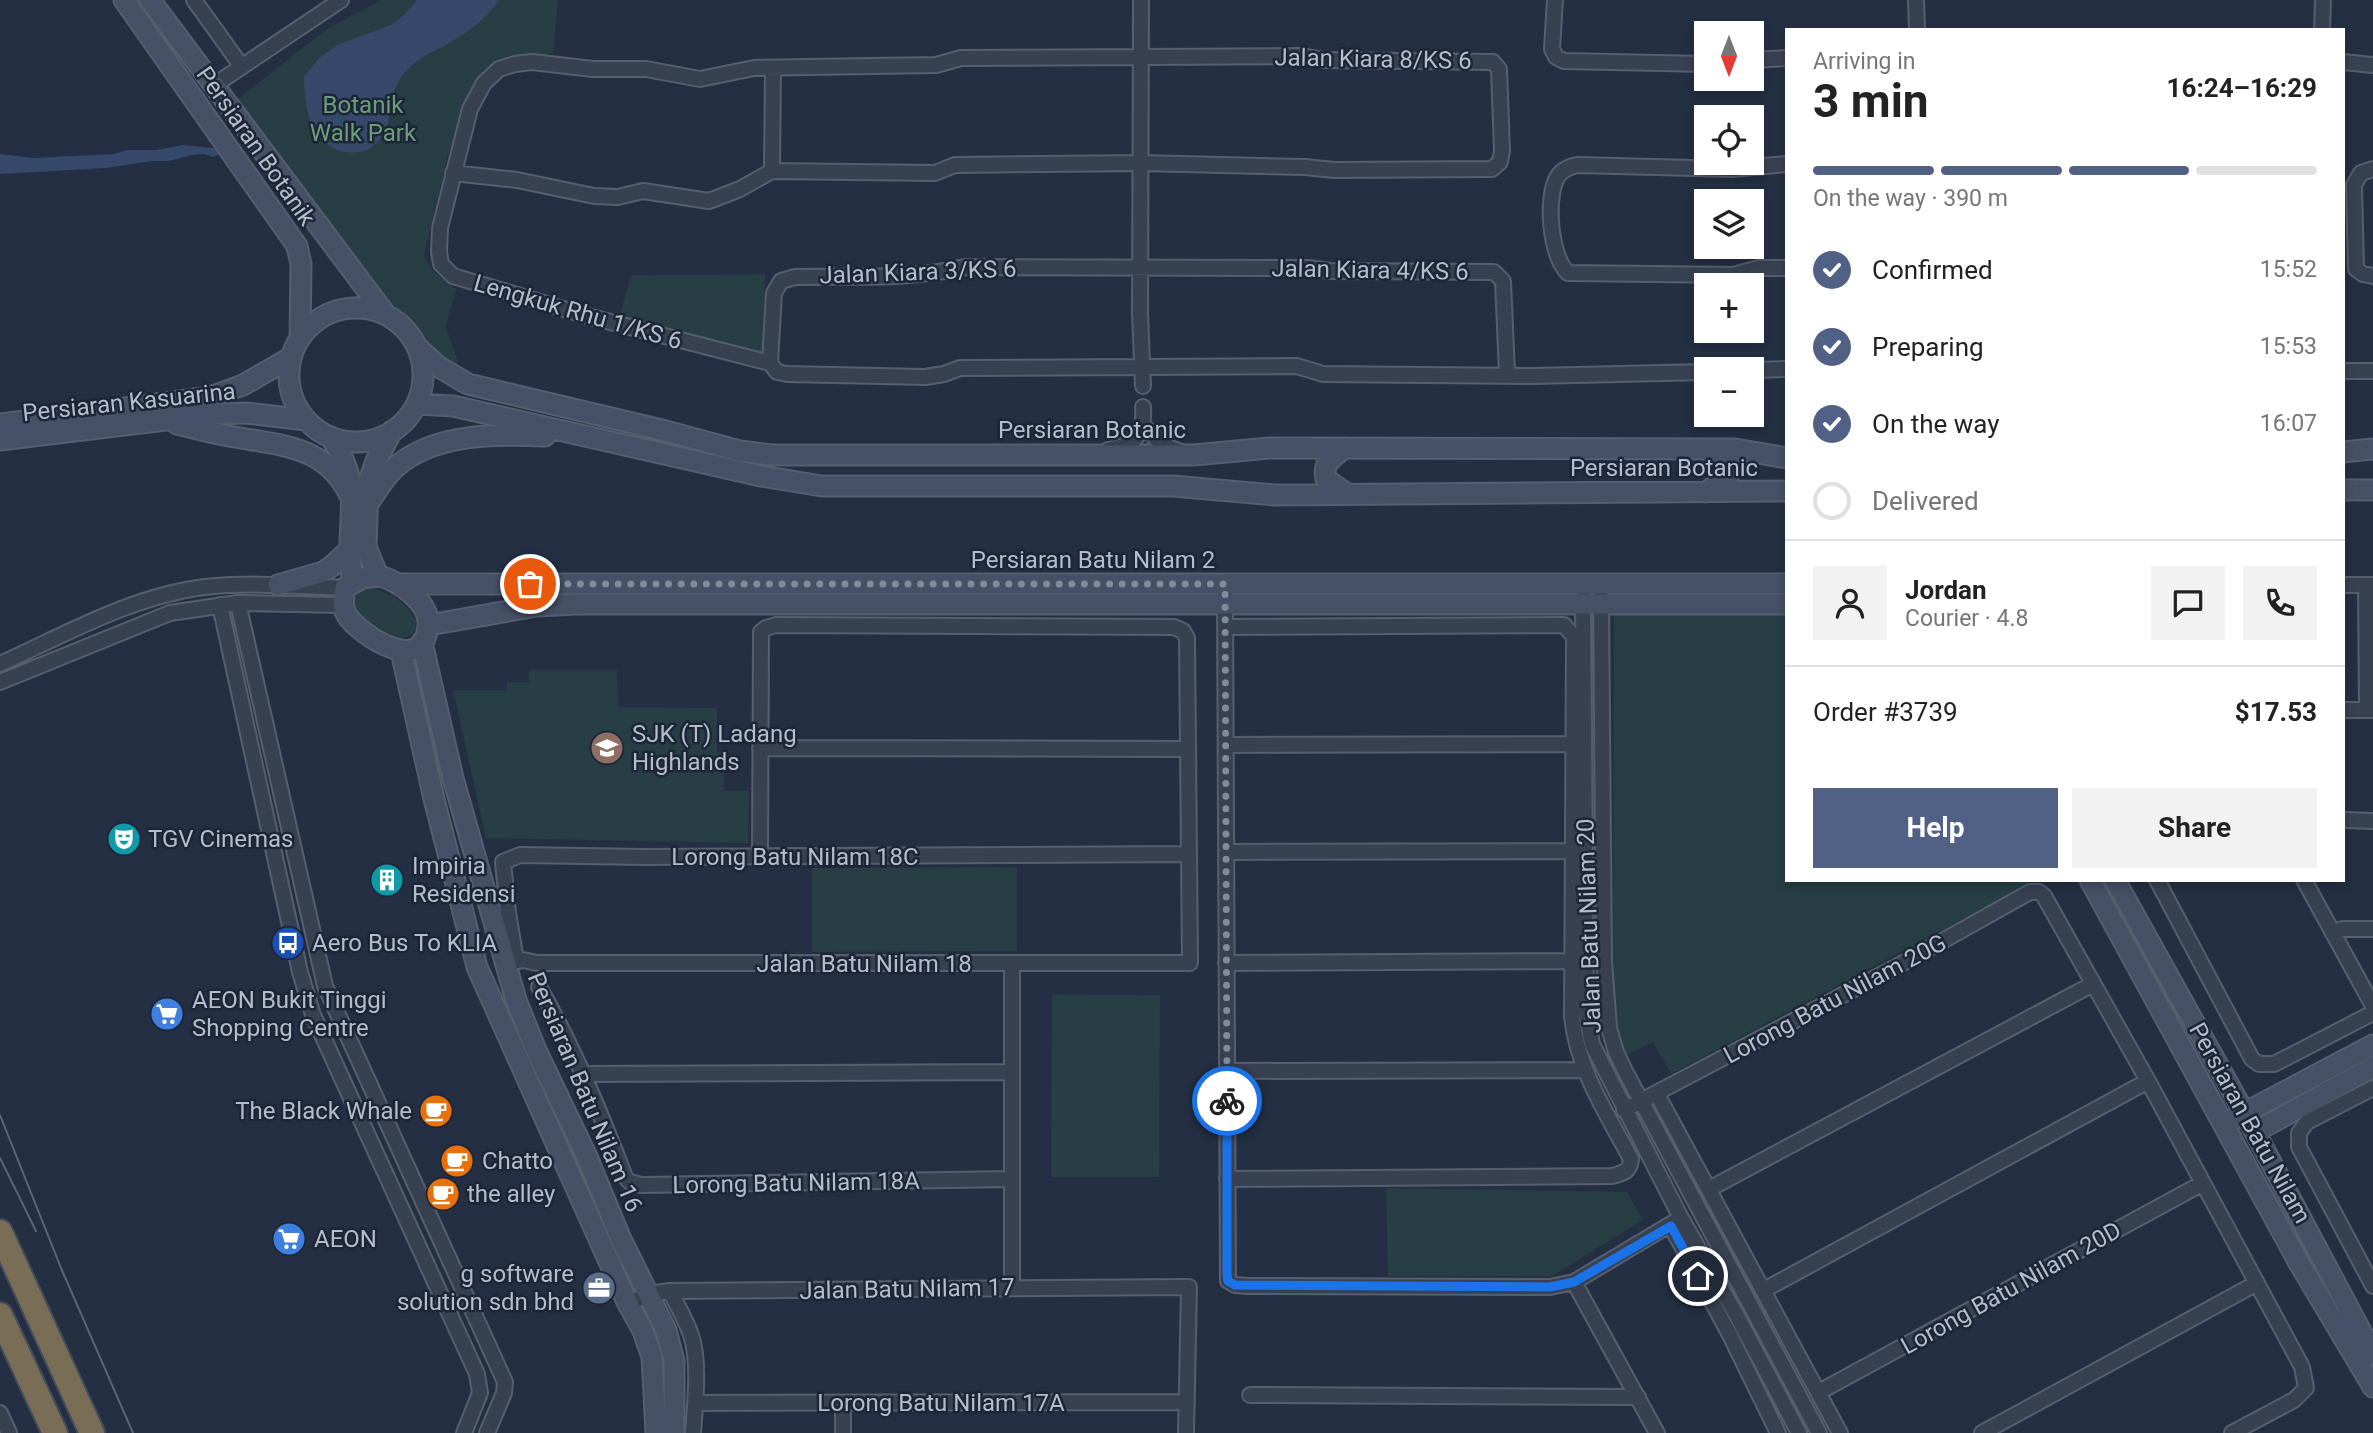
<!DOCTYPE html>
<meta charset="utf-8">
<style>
:root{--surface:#fff;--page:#f2f2f2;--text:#222;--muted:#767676;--line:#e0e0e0;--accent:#506185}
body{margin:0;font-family:Roboto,sans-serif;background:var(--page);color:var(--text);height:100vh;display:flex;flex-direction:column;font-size:26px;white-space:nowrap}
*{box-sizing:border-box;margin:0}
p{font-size:23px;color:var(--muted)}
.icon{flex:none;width:38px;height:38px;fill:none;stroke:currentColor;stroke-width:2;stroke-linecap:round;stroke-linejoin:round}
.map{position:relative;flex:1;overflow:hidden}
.details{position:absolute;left:1785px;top:28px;width:560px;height:854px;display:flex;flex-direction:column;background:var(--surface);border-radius:0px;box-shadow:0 4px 10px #0003}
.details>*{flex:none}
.needle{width:46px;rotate:180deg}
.fabs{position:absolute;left:1694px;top:21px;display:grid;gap:14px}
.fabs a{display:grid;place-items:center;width:70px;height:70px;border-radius:0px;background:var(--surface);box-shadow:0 4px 10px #0003;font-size:35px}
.pin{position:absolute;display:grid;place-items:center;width:60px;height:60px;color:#fff;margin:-30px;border:4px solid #fff;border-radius:50%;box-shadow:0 2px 7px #0007}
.courier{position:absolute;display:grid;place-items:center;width:70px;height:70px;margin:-35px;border:5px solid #1a73e8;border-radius:50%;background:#fff;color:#222;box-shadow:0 2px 9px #0007}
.summary em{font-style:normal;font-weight:700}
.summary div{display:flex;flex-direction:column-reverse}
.summary{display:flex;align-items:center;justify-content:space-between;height:119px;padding:0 28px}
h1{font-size:46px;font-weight:700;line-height:52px}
.bar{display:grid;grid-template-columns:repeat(4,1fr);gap:10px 7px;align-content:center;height:84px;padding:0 28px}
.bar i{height:9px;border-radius:5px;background:var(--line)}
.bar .current{background:var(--accent)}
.bar p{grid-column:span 4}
.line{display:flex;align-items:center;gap:18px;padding:0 28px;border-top:2px solid var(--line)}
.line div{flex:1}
.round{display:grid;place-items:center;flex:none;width:74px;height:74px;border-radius:0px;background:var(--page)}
ol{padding:0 28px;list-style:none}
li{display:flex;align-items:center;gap:21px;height:77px}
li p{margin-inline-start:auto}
li .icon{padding:7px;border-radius:50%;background:var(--accent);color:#fff;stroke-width:4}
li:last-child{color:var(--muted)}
li i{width:38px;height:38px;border:4px solid var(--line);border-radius:50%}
.primary-button{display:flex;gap:14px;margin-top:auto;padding:14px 28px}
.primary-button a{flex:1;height:80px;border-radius:0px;background:var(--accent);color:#fff;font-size:28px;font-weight:700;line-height:80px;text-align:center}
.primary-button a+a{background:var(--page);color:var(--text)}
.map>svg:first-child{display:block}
.green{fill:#263e44}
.water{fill:#37496b}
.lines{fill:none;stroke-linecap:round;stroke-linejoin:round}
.street-casing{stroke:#565f70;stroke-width:18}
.secondary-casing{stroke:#565f70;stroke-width:23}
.highway-casing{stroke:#434c5d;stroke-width:28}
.street{stroke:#384152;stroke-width:14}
.secondary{stroke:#465066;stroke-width:19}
.highway{stroke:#796d55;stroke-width:24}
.tram{stroke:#5a657a;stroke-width:2}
.done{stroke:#828b9c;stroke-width:7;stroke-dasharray:0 12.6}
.route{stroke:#1a73e8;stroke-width:9}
.labels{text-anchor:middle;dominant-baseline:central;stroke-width:5;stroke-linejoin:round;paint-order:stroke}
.street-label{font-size:24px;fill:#b5bdcc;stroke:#1d2638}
.park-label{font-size:24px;fill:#6b9f7a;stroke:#1d2638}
.poi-label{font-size:24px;fill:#b5bdcc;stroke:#1d2638;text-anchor:start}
</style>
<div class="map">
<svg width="2373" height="1433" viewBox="0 0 2373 1433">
<rect width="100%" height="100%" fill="#242f43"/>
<!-- green -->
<path class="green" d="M381 0H558L553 53 485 69 448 155 424 255 433 271 456 289 446 327 462 374 420 346 234 102 327 29Z
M765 274 764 351 755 356 619 318 631 275Z
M370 587C391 594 409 602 417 624L413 634 400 640 361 618 353 603 358 591Z
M1787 614V880H2036L1671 1074 1653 1042 1624 1056 1613 997 1614 615Z
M529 670H617L618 707 717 708V752L724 753V791H749L748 843 486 838 453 690H507V682H529Z
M1017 867V951L812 952V868Z
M1052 994 1160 995 1159 1177H1051Z
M1386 1188 1627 1192 1643 1220 1552 1276H1388Z"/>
<!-- water -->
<path class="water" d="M417 0H499C487 18 470 31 451 42 434 52 421 55 407 70 387 92 395 107 386 129 376 154 349 159 328 145 307 129 305 102 304 77L319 58 337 45 391 25 405 14Z
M183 145 214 148 219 155 212 157 205 154 191 155 169 161H152L106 168 0 174V154L34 158 114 154 127 150H156Z"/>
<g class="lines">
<defs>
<path id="street" d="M194 0 242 67
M1141 0 1140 314 1143 386
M1555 0 1552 49 1556 57 1564 61 1706 64
M1916 0 1917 30
M2322 30 2323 0
M1752 60 1787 58
M2343 62 2373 65
M213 86 341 0
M1787 164 1732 169 1577 165C1570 167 1563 169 1558 176 1545 196 1550 257 1568 273L1733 275 1759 268H1787
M2373 169 2361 173 2354 185 2356 269 2363 274 2373 276
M772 171 773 68
M453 173 517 180 594 196 618 197 643 191 709 201 740 189 772 171 935 173 955 165 1141 163 1305 167 1334 170 1492 169 1500 162 1502 151 1499 69 1493 62 1324 60 1301 56 961 58 936 65 754 68 700 79 646 69H593L532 62 515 64 499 69 484 83 470 109 440 228 439 252 441 264 453 276 587 316 770 363
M770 363 777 372 787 374 925 377 944 374 960 368 1297 366 1323 374 1533 376 1706 372
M770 363 774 293 781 281 795 277C851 276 910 280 965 267L1309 268 1330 271 1494 272 1503 281 1507 374
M1752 370 1787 369
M2343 371H2373
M1143 425 1162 445 1181 452
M1108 450C1135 445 1145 435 1143 407
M2343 585H2373
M2366 585 2367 710
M1225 596 1228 1281 1235 1285 1248 1286 1550 1287 1574 1282 1681 1218
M1601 597 1604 961 1609 1028 1616 1052 1625 1071 1819 1433
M1583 598 1586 1013 1592 1044 1681 1218 1737 1316 1799 1433
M238 603 325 986 505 1382 504 1393 487 1433
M220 605 300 972 313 1015 477 1374 480 1393 464 1433
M1225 627 1564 625 1574 637 1572 1017C1578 1071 1606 1112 1631 1159 1630 1172 1623 1173 1612 1176L1227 1179
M0 664C66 634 132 596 205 587 251 582 298 586 345 588
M0 682 170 613 238 603 341 605
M2343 710H2373
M1226 745 1573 744
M760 748 1188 749
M2343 820 2373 821
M1226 852 1573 851
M2157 880 2252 1059 2259 1064H2274L2373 1013
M2304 880 2373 1006
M2332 932 2343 929H2373
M516 961 508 912 503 862 520 855 645 857 1189 854
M504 963 523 960 537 963H1190L1187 638 1183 631 1174 627 776 625 766 628 761 632 760 857
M1012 963V1288
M1226 963 1582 961
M539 987C574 1048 600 1112 625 1177L630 1182 641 1185 1011 1179
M1227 1071 1584 1070
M584 1074 1012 1072
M2373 1088 2307 1122 2299 1133V1147L2373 1286
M1657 1094 1840 1433
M1624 1110 1894 968 2030 892H2039L2044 896 2148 1081 2302 1367 2306 1388 2294 1400 2232 1433
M1709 1189 2093 984
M1671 1226 1730 1335 1778 1433
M1574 1282 1657 1433
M1764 1290 2148 1081
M670 1291C677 1305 686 1320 691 1335 700 1361 695 1405 693 1433
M628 1304 649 1294 670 1291 1189 1287 1186 1433
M1819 1392 2203 1183
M1250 1395 1638 1397
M695 1403 1187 1402
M843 1403V1433
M0 1413 9 1433
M1982 1433 2257 1283"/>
<path id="secondary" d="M124 0 297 246 301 264 300 337
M150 0 385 314
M289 375a67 67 0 1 1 134 0a67 67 0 1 1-134 0Z
M418 348 439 367 468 384 666 431 740 451 771 455H1194L1269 448 1735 449 1787 458
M417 404 453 406 761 476 822 486H1173L1274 495 1787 491
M0 424 210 397 243 385 290 358
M177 424C194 428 212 433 229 436 284 446 330 445 354 504
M331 437C360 483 350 499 350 549 350 560 352 571 352 582
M0 440 215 414 247 413 306 420
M1344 448C1333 458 1322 462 1326 479L1347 494
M2343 452 2373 449
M2343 490H2373
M1706 492 1728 477 1729 462 1707 450
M368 504C378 489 388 472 402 462 441 433 500 434 545 436
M378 576C397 579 431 603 428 626 424 667 384 647 365 633 346 618 340 612 345 588L362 578Z
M378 576 366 547 368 484 376 461 392 431
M400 584H1787
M278 585 323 572 332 566 350 549
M429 625 537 606 577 604H1787
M422 642 453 778 516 1000 536 1050 587 1157 620 1237 666 1330 674 1361V1433
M401 651 434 799 477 967 628 1304 643 1331 652 1357 656 1433
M2090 880 2299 1263 2373 1387
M2115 880 2255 1132 2373 1354
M2233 1119 2373 1045
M2255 1132 2373 1067"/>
<path id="highway" d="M0 1232 92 1433
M0 1315 55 1433"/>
</defs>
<!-- street casing -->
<use href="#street" class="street-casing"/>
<!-- secondary casing -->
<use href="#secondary" class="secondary-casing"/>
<!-- highway casing -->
<use href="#highway" class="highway-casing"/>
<!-- street -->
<use href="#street" class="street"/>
<!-- secondary -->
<use href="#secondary" class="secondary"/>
<!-- highway -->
<use href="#highway" class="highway"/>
<!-- tram -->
<path class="tram" d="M0 1115 61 1268 133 1433
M0 1158 36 1231"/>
</g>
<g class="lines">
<!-- done -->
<path class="done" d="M530 584H1225L1227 1101"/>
<!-- route -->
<path class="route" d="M1227 1101V1274L1228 1281 1235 1285 1550 1287 1574 1282 1671 1226 1698 1276"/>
</g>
<!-- icons -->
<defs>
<symbol id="school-disc" viewBox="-11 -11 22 22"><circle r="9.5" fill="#8d6e63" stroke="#1d2638"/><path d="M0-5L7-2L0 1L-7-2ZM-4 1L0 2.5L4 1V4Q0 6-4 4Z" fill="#fff"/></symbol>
<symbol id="theatre-disc" viewBox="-11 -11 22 22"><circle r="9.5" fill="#0f9aa8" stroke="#1d2638"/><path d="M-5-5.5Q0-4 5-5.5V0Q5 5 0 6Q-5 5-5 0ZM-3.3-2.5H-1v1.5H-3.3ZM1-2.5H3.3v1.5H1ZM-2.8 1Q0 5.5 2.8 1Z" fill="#fff"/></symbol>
<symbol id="building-disc" viewBox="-11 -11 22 22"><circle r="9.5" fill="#0f9aa8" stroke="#1d2638"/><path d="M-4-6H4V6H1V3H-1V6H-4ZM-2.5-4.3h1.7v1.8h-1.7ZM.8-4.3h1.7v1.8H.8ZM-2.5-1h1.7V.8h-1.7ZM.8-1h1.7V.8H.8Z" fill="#fff"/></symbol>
<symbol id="bus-disc" viewBox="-11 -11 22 22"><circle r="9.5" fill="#1a4fb4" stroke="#1d2638"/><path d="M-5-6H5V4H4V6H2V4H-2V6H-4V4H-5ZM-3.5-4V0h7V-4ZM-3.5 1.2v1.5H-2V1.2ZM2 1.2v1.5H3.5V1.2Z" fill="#fff"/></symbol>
<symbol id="supermarket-disc" viewBox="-11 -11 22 22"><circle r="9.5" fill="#3f7fe0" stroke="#1d2638"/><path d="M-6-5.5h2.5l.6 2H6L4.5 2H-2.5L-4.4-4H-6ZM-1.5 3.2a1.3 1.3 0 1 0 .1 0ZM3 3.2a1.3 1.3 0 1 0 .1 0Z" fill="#fff"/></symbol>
<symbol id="cafe-disc" viewBox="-11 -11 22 22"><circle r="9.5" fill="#e8710a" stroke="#1d2638"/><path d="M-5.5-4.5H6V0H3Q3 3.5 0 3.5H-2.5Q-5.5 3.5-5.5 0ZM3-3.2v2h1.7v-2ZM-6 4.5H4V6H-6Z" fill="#fff"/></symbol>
<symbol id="office-disc" viewBox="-11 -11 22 22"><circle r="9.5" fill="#5c6f8a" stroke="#1d2638"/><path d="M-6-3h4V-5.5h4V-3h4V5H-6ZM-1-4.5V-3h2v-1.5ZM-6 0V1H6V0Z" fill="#fff"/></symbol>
</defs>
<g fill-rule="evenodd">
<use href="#school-disc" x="588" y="729" width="38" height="38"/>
<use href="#theatre-disc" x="105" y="820" width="38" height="38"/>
<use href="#building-disc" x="368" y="861" width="38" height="38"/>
<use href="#bus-disc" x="269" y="924" width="38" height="38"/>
<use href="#supermarket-disc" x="148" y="995" width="38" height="38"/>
<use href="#cafe-disc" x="417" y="1092" width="38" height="38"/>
<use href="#cafe-disc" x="438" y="1142" width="38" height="38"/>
<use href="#cafe-disc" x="424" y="1175" width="38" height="38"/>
<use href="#supermarket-disc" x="270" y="1220" width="38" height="38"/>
<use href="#office-disc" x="580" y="1269" width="38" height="38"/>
</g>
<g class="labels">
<!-- street labels -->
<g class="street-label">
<text transform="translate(1373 59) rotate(1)">Jalan Kiara 8/KS 6</text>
<text transform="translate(256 146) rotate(55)">Persiaran Botanik</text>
<text transform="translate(1370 270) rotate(1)">Jalan Kiara 4/KS 6</text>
<text transform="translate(918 272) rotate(-2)">Jalan Kiara 3/KS 6</text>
<text transform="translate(578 312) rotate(16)">Lengkuk Rhu 1/KS 6</text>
<text transform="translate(129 402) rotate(-6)">Persiaran Kasuarina</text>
<text x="1092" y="430">Persiaran Botanic</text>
<text x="1664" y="468">Persiaran Botanic</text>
<text x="1093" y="560">Persiaran Batu Nilam 2</text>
<text x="795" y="857">Lorong Batu Nilam 18C</text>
<text transform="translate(1589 926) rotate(-92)">Jalan Batu Nilam 20</text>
<text x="864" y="964">Jalan Batu Nilam 18</text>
<text transform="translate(1835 999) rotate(-28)">Lorong Batu Nilam 20G</text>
<text transform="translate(585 1092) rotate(67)">Persiaran Batu Nilam 16</text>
<text transform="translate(2250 1123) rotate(61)">Persiaran Batu Nilam</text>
<text transform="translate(796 1183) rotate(-1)">Lorong Batu Nilam 18A</text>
<text transform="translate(2011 1288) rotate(-29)">Lorong Batu Nilam 20D</text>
<text transform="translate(907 1289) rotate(-1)">Jalan Batu Nilam 17</text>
<text x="941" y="1403">Lorong Batu Nilam 17A</text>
</g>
<!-- park labels -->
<g class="park-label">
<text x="363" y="105">Botanik<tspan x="363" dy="28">Walk Park</tspan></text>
</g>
<!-- poi labels -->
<g class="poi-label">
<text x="632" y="734">SJK (T) Ladang<tspan x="632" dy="28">Highlands</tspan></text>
<text x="148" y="839">TGV Cinemas</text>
<text x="412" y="866">Impiria<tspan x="412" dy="28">Residensi</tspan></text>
<text x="312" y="943">Aero Bus To KLIA</text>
<text x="192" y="1000">AEON Bukit Tinggi<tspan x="192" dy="28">Shopping Centre</tspan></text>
<text x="412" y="1111" text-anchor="end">The Black Whale</text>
<text x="482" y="1161">Chatto</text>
<text x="467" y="1194">the alley</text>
<text x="314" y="1239">AEON</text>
<text x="574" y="1274" text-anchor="end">g software<tspan x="574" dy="28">solution sdn bhd</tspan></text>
</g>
</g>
</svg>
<div class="fabs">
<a><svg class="needle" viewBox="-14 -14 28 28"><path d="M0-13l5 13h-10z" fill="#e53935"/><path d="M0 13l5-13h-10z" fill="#767676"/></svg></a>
<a><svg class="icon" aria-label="locate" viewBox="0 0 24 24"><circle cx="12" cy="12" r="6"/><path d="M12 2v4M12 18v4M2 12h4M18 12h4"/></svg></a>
<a><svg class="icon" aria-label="layers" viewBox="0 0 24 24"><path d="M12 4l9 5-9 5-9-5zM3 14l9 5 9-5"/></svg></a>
<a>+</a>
<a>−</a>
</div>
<div class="pin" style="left:530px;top:584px;background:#ea580c"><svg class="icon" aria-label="bag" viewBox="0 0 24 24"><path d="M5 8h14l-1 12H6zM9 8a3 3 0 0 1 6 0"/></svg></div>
<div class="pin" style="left:1698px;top:1276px;background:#1f2937"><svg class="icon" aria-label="home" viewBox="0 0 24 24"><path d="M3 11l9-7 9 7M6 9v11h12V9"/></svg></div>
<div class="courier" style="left:1227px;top:1101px"><svg class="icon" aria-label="bike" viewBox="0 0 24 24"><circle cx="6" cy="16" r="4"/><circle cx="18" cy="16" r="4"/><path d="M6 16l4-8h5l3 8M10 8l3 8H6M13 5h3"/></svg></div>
<section class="details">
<div class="summary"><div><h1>3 min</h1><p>Arriving in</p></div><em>16:24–16:29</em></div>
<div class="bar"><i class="current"></i><i class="current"></i><i class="current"></i><i></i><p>On the way · 390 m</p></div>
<ol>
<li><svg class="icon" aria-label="check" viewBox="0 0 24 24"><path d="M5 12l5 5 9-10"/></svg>Confirmed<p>15:52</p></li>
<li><svg class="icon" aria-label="check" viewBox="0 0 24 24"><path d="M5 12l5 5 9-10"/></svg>Preparing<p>15:53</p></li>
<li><svg class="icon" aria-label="check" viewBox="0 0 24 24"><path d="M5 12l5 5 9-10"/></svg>On the way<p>16:07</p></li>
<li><i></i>Delivered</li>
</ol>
<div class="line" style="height:126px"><a class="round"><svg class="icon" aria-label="person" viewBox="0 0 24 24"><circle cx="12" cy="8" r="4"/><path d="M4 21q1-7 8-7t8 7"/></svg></a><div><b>Jordan</b><p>Courier · 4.8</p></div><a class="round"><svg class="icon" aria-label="chat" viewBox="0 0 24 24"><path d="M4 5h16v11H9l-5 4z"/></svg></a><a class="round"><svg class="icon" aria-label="phone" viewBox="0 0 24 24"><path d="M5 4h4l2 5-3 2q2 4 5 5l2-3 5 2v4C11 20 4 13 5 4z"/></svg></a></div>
<div class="line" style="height:91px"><div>Order #3739</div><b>$17.53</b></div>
<div class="primary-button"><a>Help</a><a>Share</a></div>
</section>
</div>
